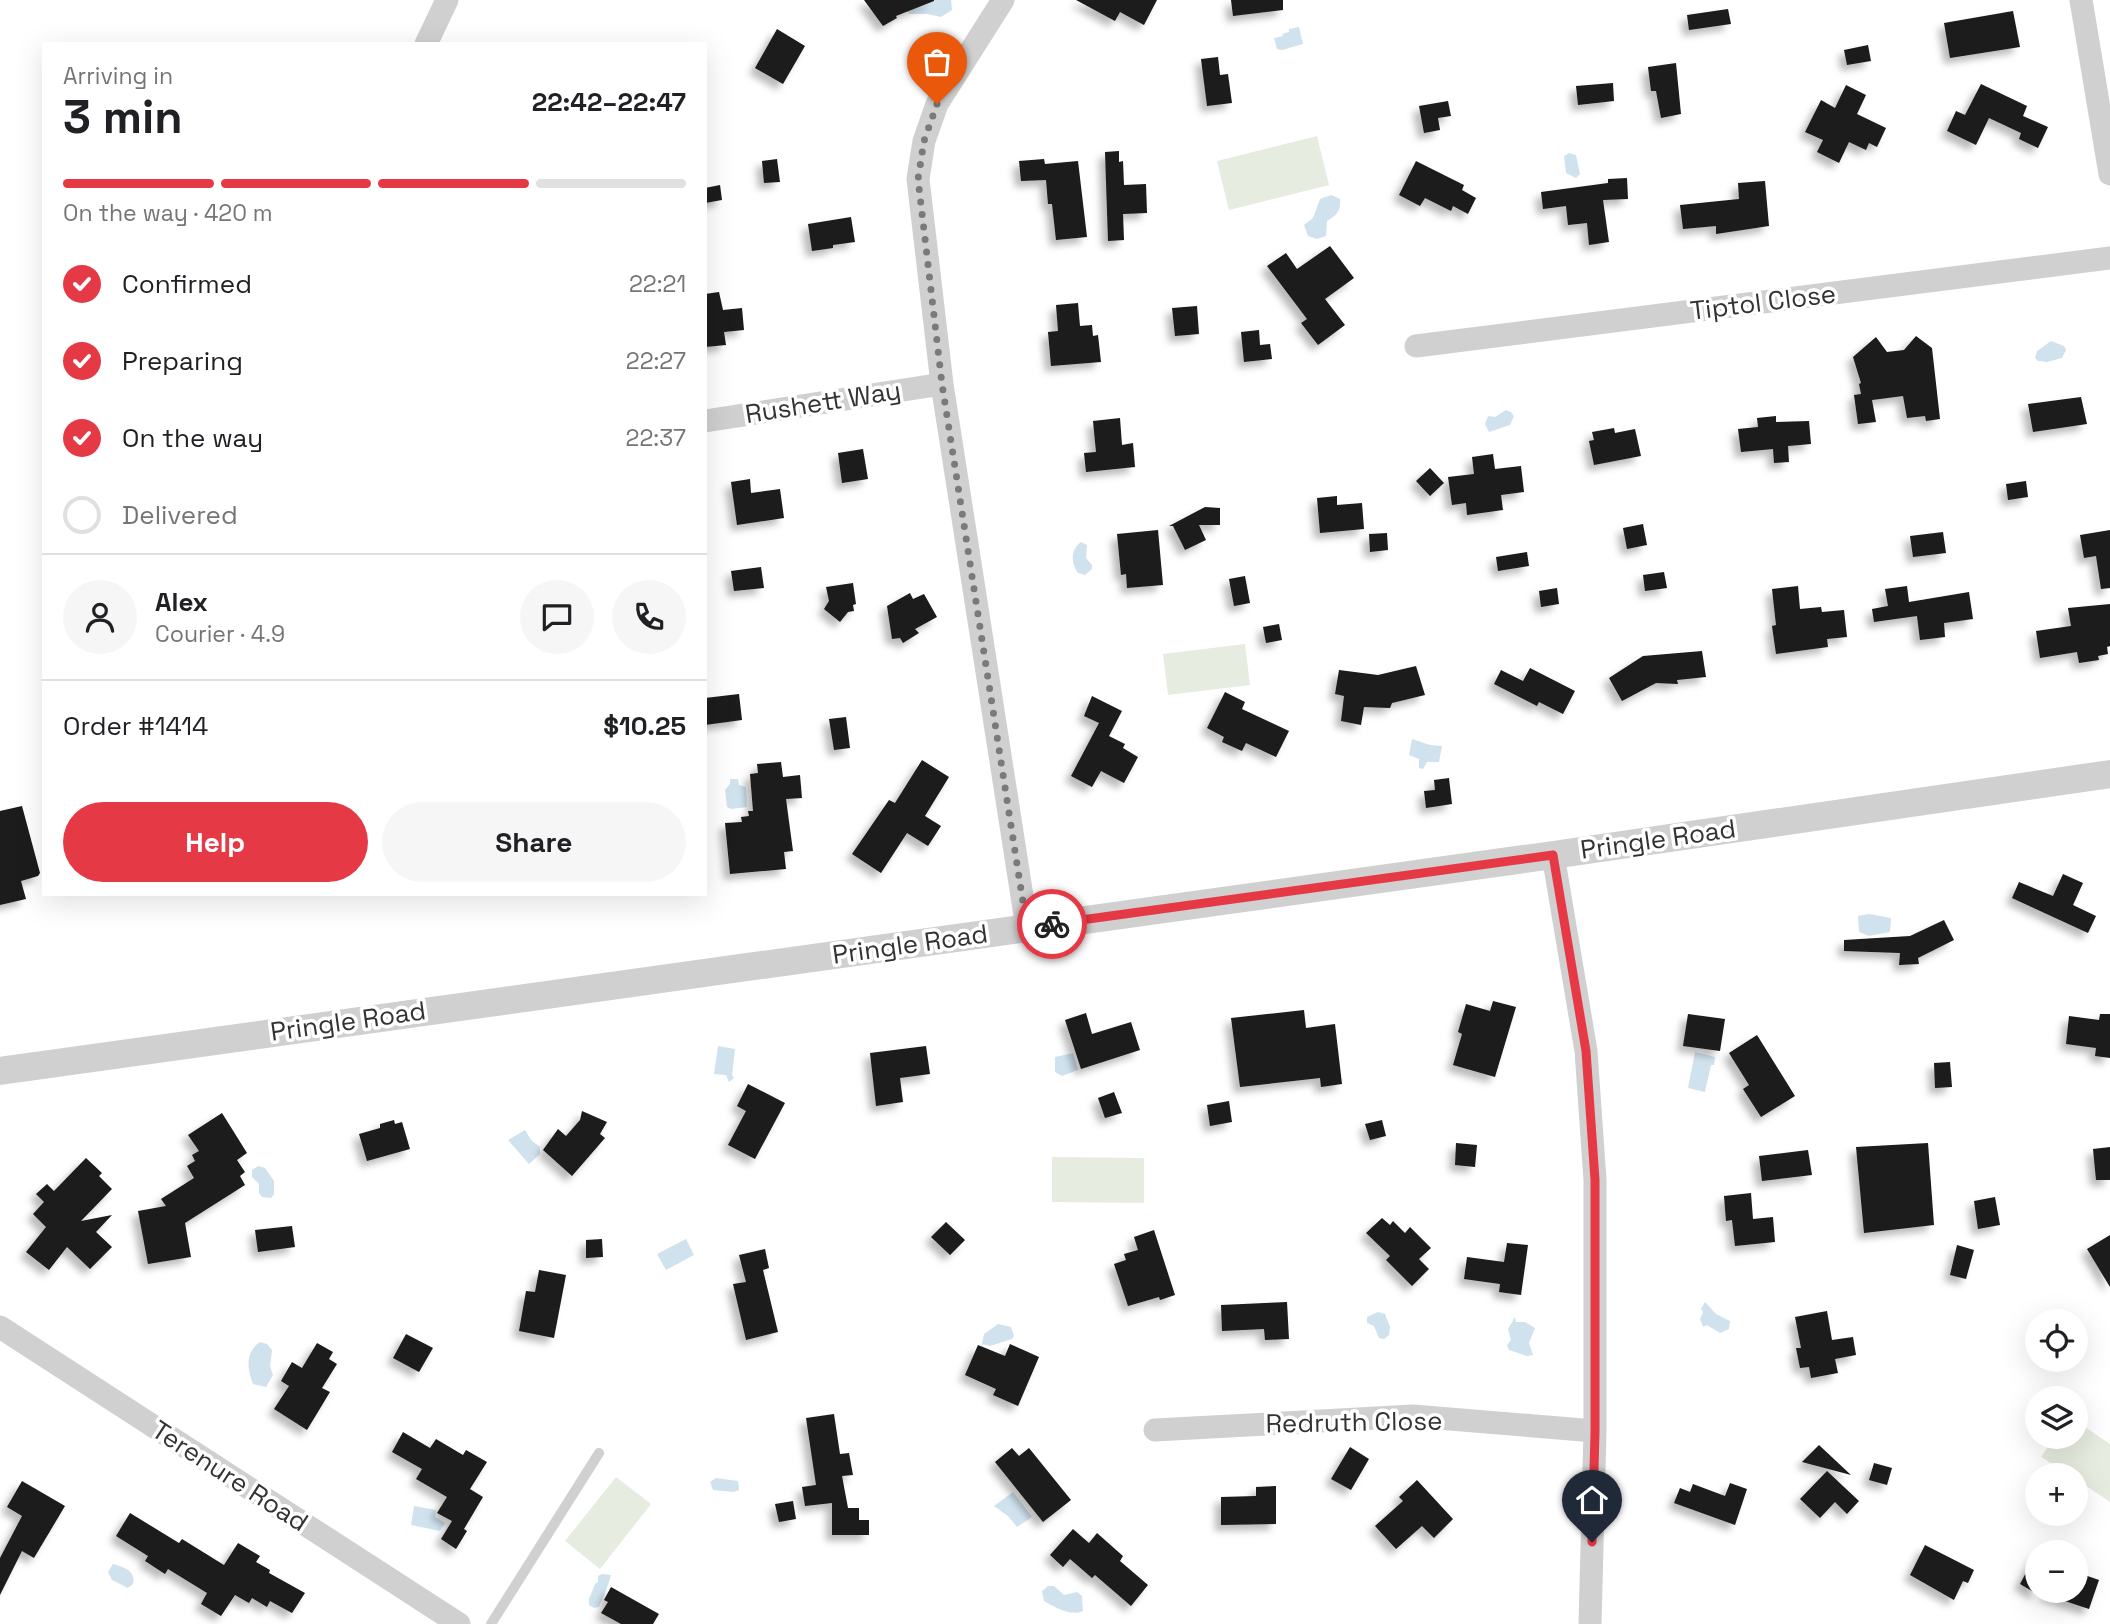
<!DOCTYPE html>
<meta charset="utf-8">
<style>
:root{--surface:#fff;--page:#f6f6f6;--text:#202124;--muted:#757577;--line:#e0e0e0;--accent:#e63946}
body{margin:0;font-family:"Space Grotesk",sans-serif;background:var(--page);color:var(--text);height:100vh;display:flex;flex-direction:column;font-size:26px;white-space:nowrap}
*{box-sizing:border-box;margin:0}
p{font-size:23px;color:var(--muted)}
.icon{flex:none;width:38px;height:38px;fill:none;stroke:currentColor;stroke-width:2;stroke-linecap:round;stroke-linejoin:round}
.map{position:relative;flex:1;overflow:hidden}
.details{position:absolute;left:42px;top:42px;width:665px;height:854px;display:flex;flex-direction:column;background:var(--surface);border-radius:0px;box-shadow:0 7px 28px #0002}
.details>*{flex:none}
.fabs{position:absolute;left:2025px;top:1309px;display:grid;gap:14px}
.fabs a{display:grid;place-items:center;width:63px;height:63px;border-radius:50%;background:var(--surface);box-shadow:0 7px 28px #0002;font-size:35px}
.pin{position:absolute;display:grid;place-items:center;width:60px;height:60px;color:#fff;margin:-72px -30px;border-radius:50% 50% 50% 0;rotate:-45deg;box-shadow:0 0 7px #0007}
.pin .icon{rotate:45deg}
.courier{position:absolute;display:grid;place-items:center;width:70px;height:70px;margin:-35px;border:5px solid #e63946;border-radius:50%;background:#fff;color:#222;box-shadow:0 2px 9px #0007}
.overview em{font-style:normal;font-weight:700}
.overview div{display:flex;flex-direction:column-reverse}
.overview{display:flex;align-items:center;justify-content:space-between;height:119px;padding:0 21px}
h1{font-size:46px;font-weight:700;line-height:52px}
.bar{display:grid;grid-template-columns:repeat(4,1fr);gap:10px 7px;align-content:center;height:84px;padding:0 21px}
.bar i{height:9px;border-radius:5px;background:var(--line)}
.bar .active{background:var(--accent)}
.bar p{grid-column:span 4}
.line{display:flex;align-items:center;gap:18px;padding:0 21px;border-top:2px solid var(--line)}
.line div{flex:1}
.round{display:grid;place-items:center;flex:none;width:74px;height:74px;border-radius:37px;background:var(--page)}
ol{padding:0 21px;list-style:none}
li{display:flex;align-items:center;gap:21px;height:77px}
li p{margin-inline-start:auto}
li .icon{padding:7px;border-radius:50%;background:var(--accent);color:#fff;stroke-width:4}
li:last-child{color:var(--muted)}
li i{width:38px;height:38px;border:4px solid var(--line);border-radius:50%}
.cta{display:flex;gap:14px;margin-top:auto;padding:14px 21px}
.cta a{flex:1;height:80px;border-radius:42px;background:var(--accent);color:#fff;font-size:28px;font-weight:700;line-height:80px;text-align:center}
.cta a+a{background:var(--page);color:var(--text)}
.map>svg:first-child{display:block}
.green{fill:#e6ecdf}
.water{fill:#cfe2ee}
.building{fill:#1a1a1a;filter:url(#shadow)}
.lines{fill:none;stroke-linecap:round;stroke-linejoin:round}
.service{stroke:#d0d0d0;stroke-width:10}
.minor{stroke:#d0d0d0;stroke-width:23}
.tertiary{stroke:#d0d0d0;stroke-width:28}
.done{stroke:#7a7a7a;stroke-width:7;stroke-dasharray:0 12.6}
.route{stroke:#e63946;stroke-width:9}
.labels{text-anchor:middle;dominant-baseline:central;stroke-width:7;stroke-linejoin:round;paint-order:stroke}
.street-label{font-size:26px;fill:#333;stroke:#fff}
</style>
<div class="map">
<svg width="2110" height="1624" viewBox="0 0 2110 1624">
<defs>
<filter id="shadow"><feDropShadow dx="-6" dy="6" stdDeviation="3.5" flood-color="#0004"/></filter>
</defs>
<rect width="100%" height="100%" fill="#fff"/>
<!-- green -->
<path class="green" d="M1317 136 1329 185 1229 210 1217 161Z
M1245 644 1250 685 1168 695 1163 654Z
M1052 1157 1144 1158V1203L1052 1202Z
M2076 1421 2110 1444V1502L2076 1479V1475H2070L2041 1457 2055 1437H2076Z
M616 1477 651 1504 600 1569 565 1541Z"/>
<!-- water -->
<path class="water" d="M920 0H951L952 10 941 17 927 14H909L905 8Z
M1299 27 1303 44 1282 50 1277 49 1274 38 1283 36 1282 34 1289 32V29Z
M1569 153 1576 155 1580 174 1576 178 1566 173 1564 156Z
M1331 195 1340 199C1341 211 1337 215 1327 221L1326 236 1317 239 1308 236 1304 225 1313 218 1320 199Z
M2051 341 2064 346 2066 350 2062 358 2047 362 2038 361 2035 358 2037 351Z
M1506 410 1511 412 1514 416 1510 425 1489 432 1485 424 1488 416 1495 417Z
M1081 542 1087 545 1086 558 1092 565V569L1085 575 1078 573C1071 563 1070 550 1081 542Z
M1412 739 1430 745 1442 746 1439 762H1427L1423 769 1419 768V759L1409 755Z
M730 779H738L739 785 746 787 747 807 731 809 727 807 725 790 730 784Z
M1869 914 1891 918 1890 932 1869 936 1859 932 1858 916Z
M718 1046 735 1049 732 1075 734 1078 729 1082 726 1075 714 1074Z
M1695 1052 1715 1057 1714 1065H1711L1705 1092 1688 1088Z
M1073 1053 1078 1070 1062 1076 1055 1072V1057Z
M525 1130 531 1140 540 1147V1154L529 1164 508 1140Z
M258 1166 265 1168 274 1181V1194L271 1198 262 1197 259 1193V1184L252 1177V1170Z
M686 1239 694 1255 666 1270 657 1254Z
M1705 1302 1716 1314 1730 1321 1729 1329 1720 1333 1707 1325 1703 1327 1700 1319 1703 1312 1701 1309Z
M1378 1312 1385 1314 1390 1327 1389 1335 1384 1339 1379 1338 1374 1326 1367 1323V1317Z
M1515 1317 1516 1322H1525L1535 1328 1529 1343 1533 1355 1527 1356 1509 1350 1507 1345 1511 1340 1508 1329Z
M998 1324 1011 1327 1014 1336 1012 1339 990 1346 982 1344 984 1334Z
M260 1342 267 1344 272 1350 270 1366 273 1375 266 1387 253 1384C247 1369 245 1352 260 1342Z
M716 1478 738 1481 739 1490 734 1492 713 1490 710 1482Z
M1013 1492 1032 1517 1017 1527 1008 1516 994 1506Z
M414 1506 436 1510 435 1517 445 1523 440 1531 411 1525Z
M113 1564C124 1567 136 1571 133 1584L128 1588 112 1580 108 1572Z
M602 1574 611 1575C610 1581 602 1600 599 1607L594 1608 589 1605V1599L595 1584 598 1582V1576Z
M1048 1586H1054L1064 1595 1077 1592 1082 1596 1083 1611C1072 1617 1054 1607 1044 1601L1042 1591Z"/>
<!-- building -->
<path class="building" d="M864 0H934V1L896 16 897 18 883 26Z
M1076 0H1157L1144 25 1120 12 1115 21Z
M1231 0H1283V10L1233 16Z
M1728 9 1731 24 1689 30 1687 15Z
M2013 11 2020 47 1950 58 1944 23Z
M777 29 805 46 783 84 755 68Z
M1868 45 1871 61 1847 65 1844 50Z
M1218 57 1220 75 1228 74 1232 103 1207 106 1201 59Z
M1676 63 1681 114 1661 118 1656 91H1651L1648 67Z
M1613 83 1614 101 1578 105 1576 86Z
M1981 84 2027 106 2023 116 2048 127 2038 148 2019 139 2021 133 1989 118 1976 145 1947 131 1956 111 1965 115Z
M1846 85 1866 95 1857 114 1886 128 1877 147 1869 143 1866 150 1849 142 1839 163 1817 152 1823 140 1805 132 1821 100 1835 108Z
M1448 101 1451 116 1438 118 1440 130 1424 133 1419 106Z
M1119 151V162L1123 161 1124 185 1146 184 1147 213 1123 214 1124 240 1108 241 1105 152Z
M777 159 780 182 764 183 762 161Z
M1044 159 1045 164 1078 161 1087 237 1056 240 1052 204H1048L1046 180 1021 181 1019 161Z
M1416 161 1464 185 1462 190 1476 198 1468 214 1453 206 1451 211 1425 198 1420 206 1399 195Z
M1627 178 1628 199 1603 200 1609 242 1589 245 1587 223 1568 225 1566 206 1543 209 1541 192 1608 183V179Z
M1765 181 1769 226 1716 234V226L1683 229 1680 205 1739 199 1738 183Z
M720 185 722 200 705 203V188Z
M851 217 855 242 833 245V248L812 251 808 224Z
M1330 246 1354 278 1325 299 1345 325 1318 345 1301 323 1307 319 1267 266 1286 253 1297 269Z
M719 292 723 310 742 308 744 330 724 332 726 345 705 347V294Z
M1078 303 1080 326 1092 325 1093 336 1098 335 1101 362 1051 366 1048 332 1058 331 1056 305Z
M1197 306 1199 334 1175 336 1172 308Z
M1259 330 1260 345 1270 344 1272 359 1244 362 1241 332Z
M1916 336 1932 348 1940 419 1926 421 1925 416 1907 418 1903 396 1872 400 1876 422 1858 424 1854 395 1861 394 1859 384 1861 383 1853 357 1876 337 1887 352 1904 350Z
M2081 397 2087 424 2033 432 2028 404Z
M1776 416V422L1809 421 1811 444 1788 446 1789 462 1774 463 1773 449 1741 452 1738 429 1758 427 1757 418Z
M1120 418 1122 445 1133 443 1135 467 1086 472 1084 453 1096 452 1093 421Z
M1614 428 1615 433 1635 429 1641 456 1594 465 1589 441 1594 440 1592 432Z
M863 449 868 479 842 483 838 453Z
M1493 454 1495 469 1521 466 1524 492 1501 495 1503 510 1467 515 1466 503 1452 505 1448 477 1474 474 1472 457Z
M1430 468 1444 483 1430 496 1416 481Z
M750 479 751 493 780 489 784 518 737 525 731 482Z
M2026 481 2028 497 2008 500 2006 484Z
M1337 496V505L1362 503 1364 529 1320 533 1317 498Z
M1205 507 1220 508V525H1199L1206 540 1185 550 1173 526H1169Z
M1643 524 1647 545 1627 549 1623 528Z
M1158 530 1163 585 1127 588 1126 574 1121 575 1117 534Z
M2110 530V588L2101 589 2096 556 2084 558 2080 535Z
M1943 532 1946 553 1913 557 1910 536Z
M1387 533 1388 550 1370 552 1369 534Z
M1527 552 1529 566 1498 571 1496 557Z
M761 567 764 588 734 591 731 571Z
M1664 572 1667 588 1645 591 1643 575Z
M1245 576 1250 603 1234 606 1229 579Z
M853 583 856 604 853 605 854 611 848 612 840 622 824 609 829 601 826 587Z
M1798 586 1800 609 1821 607 1822 612 1844 610 1847 637 1827 639 1828 647 1776 654 1772 626 1776 625 1772 589Z
M1907 586 1909 602 1969 592 1973 619 1944 623 1945 637 1920 640 1917 616 1874 622 1872 609 1888 606 1885 589Z
M1557 588 1559 604 1541 607 1539 591Z
M910 593 913 599 924 594 937 617 915 629 919 633 903 643 900 638 892 639 887 606Z
M2110 604V646L2107 647 2108 654 2098 656 2099 660 2079 663 2077 652 2040 658 2036 631 2071 626 2068 608Z
M1279 624 1282 640 1266 643 1263 627Z
M1702 651 1706 677 1677 680 1678 684 1656 683 1622 701 1609 678 1643 656Z
M1416 666 1425 695 1392 703 1390 708 1364 707 1361 725 1341 721 1344 696 1335 694 1339 670 1378 675Z
M1530 668 1575 691 1563 714 1539 702 1537 706 1494 684 1501 670 1523 681Z
M1225 692 1245 702 1242 709 1289 731 1276 757 1246 743 1242 751 1222 742 1224 737 1207 728Z
M739 694 742 720 705 725V698Z
M1092 696 1122 711 1109 736 1125 744 1123 748 1138 757 1124 783 1101 771 1092 787 1071 776 1099 723 1084 716Z
M846 717 850 748 834 750 829 719Z
M922 760 949 777 925 816 941 826 928 846 907 833 881 873 852 854 889 800 895 803Z
M781 762 783 777 800 775 802 798 786 799 793 851 784 852 786 869 730 874 725 823 742 822 741 817 749 816 748 811H753L750 774 758 773 757 764Z
M1449 778 1452 804 1426 808 1424 791 1435 790 1434 780Z
M22 806 40 873 38 876 21 881 26 899 0 905V811Z
M2063 874 2083 883 2073 905 2096 916 2088 933 2012 898 2019 882 2053 896Z
M1944 920 1954 940 1918 958 1919 964 1899 965 1900 953 1844 951V940L1910 936Z
M1493 1001 1516 1007 1495 1077 1453 1065 1462 1034 1458 1032 1466 1004 1490 1011Z
M1304 1010 1306 1028 1335 1024 1342 1084 1321 1087 1320 1078 1240 1087 1231 1018Z
M1086 1013 1092 1034 1131 1022 1140 1050 1081 1069 1065 1020Z
M1688 1014 1725 1019 1720 1051 1683 1046Z
M2100 1014H2110V1058L2095 1056 2096 1048 2066 1044 2069 1016 2099 1020Z
M1757 1035 1795 1096 1761 1117 1743 1089 1749 1085 1729 1053Z
M926 1046 930 1074 900 1078 903 1102 876 1106 870 1053Z
M1950 1062 1952 1087 1935 1088 1934 1063Z
M748 1084 785 1103 755 1159 728 1145 746 1111 737 1106Z
M1114 1092 1122 1113 1105 1118 1098 1098Z
M1229 1101 1232 1122 1210 1126 1207 1105Z
M582 1111 607 1122 600 1134 605 1138 572 1176 543 1150 558 1129 566 1136 580 1120Z
M222 1113 247 1153 237 1160 245 1172 240 1176 245 1185 185 1223 191 1257 148 1264 138 1211 166 1206 161 1199 194 1178 187 1166 195 1161 192 1155 199 1151 188 1135Z
M394 1120 395 1124 402 1122 410 1149 367 1161 359 1134 380 1128V1124Z
M1382 1120 1386 1136 1370 1140 1365 1124Z
M1456 1143 1477 1145 1475 1167 1455 1165Z
M1928 1143 1934 1225 1864 1233 1856 1147Z
M2110 1147V1180H2096L2093 1149Z
M1808 1150 1812 1175 1762 1181 1759 1156Z
M86 1158 102 1173 99 1176 112 1189 81 1221 112 1215 96 1232 112 1247 90 1269 67 1247 49 1270 26 1252 46 1227 33 1214 44 1202 36 1194 47 1184 54 1191Z
M1751 1193 1753 1219 1773 1217 1775 1242 1735 1246 1732 1220 1726 1221 1724 1196Z
M1995 1197 2000 1225 1978 1229 1974 1201Z
M1382 1218 1390 1225 1393 1221 1405 1233 1410 1227 1431 1248 1419 1259 1429 1269 1412 1286 1386 1260 1390 1256 1366 1233Z
M946 1222 965 1240 950 1255 931 1237Z
M292 1226 295 1247 258 1252 255 1230Z
M1154 1230 1175 1295 1160 1300 1159 1297 1128 1306 1114 1264 1126 1260 1124 1254 1138 1250 1134 1237Z
M2110 1235V1287L2087 1249Z
M602 1239 603 1257 586 1258V1240Z
M1507 1243 1528 1245 1521 1295 1499 1292 1500 1284 1464 1279 1467 1257 1504 1262Z
M1957 1245 1974 1250 1966 1279 1950 1275Z
M765 1249 769 1268 763 1270 778 1332 746 1340 733 1284 746 1282 739 1255Z
M539 1270 566 1275 554 1338 519 1331 526 1291 535 1292Z
M1287 1302 1289 1339 1265 1340 1264 1329 1222 1331 1221 1305Z
M1827 1311 1832 1340 1853 1337 1856 1355 1835 1359 1838 1373 1811 1378 1809 1367 1800 1368 1796 1348H1801L1795 1317Z
M406 1334 433 1348 419 1372 393 1358Z
M317 1343 333 1352 329 1359 337 1364 322 1388 330 1392 307 1430 274 1409 289 1386 281 1381 292 1362 302 1368Z
M1010 1344 1039 1357 1018 1406 993 1395 996 1389 965 1375 978 1345 1005 1356Z
M834 1414 840 1454 849 1453 853 1475 842 1476 848 1508H859V1520H869V1535H832V1503L805 1506 802 1487 816 1485 806 1418Z
M403 1432 430 1448 436 1439 463 1455 466 1450 487 1462 470 1489 483 1497 464 1529 467 1531 456 1549 441 1539 452 1521 437 1513 447 1497 416 1479 422 1469 392 1452Z
M1819 1445 1851 1475 1802 1462Z
M1350 1447 1369 1459 1351 1490 1331 1479Z
M1012 1448 1019 1456 1029 1448 1071 1500 1043 1522 995 1462Z
M1874 1463 1892 1468 1887 1485 1869 1480Z
M1827 1471 1859 1501 1847 1514 1835 1502 1820 1518 1800 1499Z
M1417 1480 1453 1519 1434 1538 1422 1526 1396 1549 1375 1526 1403 1501 1399 1497Z
M22 1481 65 1506 34 1558 22 1551 0 1595V1558L22 1516 7 1507Z
M1730 1483 1747 1489 1735 1525 1674 1503 1680 1488 1690 1492 1693 1484 1725 1496Z
M1276 1486V1524L1221 1525V1497L1256 1496V1487Z
M793 1501 796 1519 779 1522 775 1504Z
M130 1513 179 1543 182 1539 224 1565 238 1543 260 1556 256 1562 270 1570 269 1573 305 1593 292 1613 270 1601 267 1607 252 1598 249 1603 235 1595 221 1616 201 1604 207 1593 168 1569 165 1574 145 1561 148 1556 116 1536Z
M1073 1529 1089 1543 1097 1533 1123 1556 1120 1561 1148 1585 1131 1606 1095 1575 1092 1578 1070 1559 1063 1567 1050 1555Z
M1925 1545 1974 1570 1968 1583 1963 1581 1954 1600 1910 1575Z
M2037 1552V1594L2020 1584Z
M2076 1572 2099 1580 2089 1609 2044 1594 2045 1591H2076Z
M611 1587 659 1614 653 1624H621L601 1613 608 1602 604 1600Z"/>
<g class="lines">
<!-- service -->
<path class="service" d="M491 1624 599 1453"/>
<!-- minor -->
<path class="minor" d="M1003 0 937 104 924 141 918 179 942 384 1027 928
M2081 0 2110 174
M426 44 447 0
M1416 346 2110 258
M705 421 942 384
M1553 855 1586 1051 1595 1180V1431L1590 1624
M0 1327 459 1624
M1155 1430 1413 1416 1595 1431"/>
<!-- tertiary -->
<path class="tertiary" d="M0 1071 1553 855 2110 774"/>
</g>
<g class="lines">
<!-- done -->
<path class="done" d="M937 104 924 141 918 179 942 384 1027 928 1052 924"/>
<!-- route -->
<path class="route" d="M1052 924 1553 855 1586 1051 1595 1180V1432L1592 1542"/>
</g>
<g class="labels">
<!-- street labels -->
<g class="street-label">
<text transform="translate(1763 302) rotate(-7)">Tiptol Close</text>
<text transform="translate(823 402) rotate(-9)">Rushett Way</text>
<text transform="translate(1658 839) rotate(-8)">Pringle Road</text>
<text transform="translate(910 944) rotate(-8)">Pringle Road</text>
<text transform="translate(348 1021) rotate(-8)">Pringle Road</text>
<text transform="translate(1354 1422) rotate(-1)">Redruth Close</text>
<text transform="translate(230 1476) rotate(33)">Terenure Road</text>
</g>
</g>
</svg>
<div class="fabs">
<a><svg class="icon" aria-label="locate" viewBox="0 0 24 24"><circle cx="12" cy="12" r="6"/><path d="M12 2v4M12 18v4M2 12h4M18 12h4"/></svg></a>
<a><svg class="icon" aria-label="layers" viewBox="0 0 24 24"><path d="M12 4l9 5-9 5-9-5zM3 14l9 5 9-5"/></svg></a>
<a>+</a>
<a>−</a>
</div>
<div class="pin" style="left:937px;top:104px;background:#ea580c"><svg class="icon" aria-label="bag" viewBox="0 0 24 24"><path d="M5 8h14l-1 12H6zM9 8a3 3 0 0 1 6 0"/></svg></div>
<div class="pin" style="left:1592px;top:1542px;background:#1f2937"><svg class="icon" aria-label="home" viewBox="0 0 24 24"><path d="M3 11l9-7 9 7M6 9v11h12V9"/></svg></div>
<div class="courier" style="left:1052px;top:924px"><svg class="icon" aria-label="bike" viewBox="0 0 24 24"><circle cx="6" cy="16" r="4"/><circle cx="18" cy="16" r="4"/><path d="M6 16l4-8h5l3 8M10 8l3 8H6M13 5h3"/></svg></div>
<section class="details">
<div class="overview"><div><h1>3 min</h1><p>Arriving in</p></div><em>22:42–22:47</em></div>
<div class="bar"><i class="active"></i><i class="active"></i><i class="active"></i><i></i><p>On the way · 420 m</p></div>
<ol>
<li><svg class="icon" aria-label="check" viewBox="0 0 24 24"><path d="M5 12l5 5 9-10"/></svg>Confirmed<p>22:21</p></li>
<li><svg class="icon" aria-label="check" viewBox="0 0 24 24"><path d="M5 12l5 5 9-10"/></svg>Preparing<p>22:27</p></li>
<li><svg class="icon" aria-label="check" viewBox="0 0 24 24"><path d="M5 12l5 5 9-10"/></svg>On the way<p>22:37</p></li>
<li><i></i>Delivered</li>
</ol>
<div class="line" style="height:126px"><a class="round"><svg class="icon" aria-label="person" viewBox="0 0 24 24"><circle cx="12" cy="8" r="4"/><path d="M4 21q1-7 8-7t8 7"/></svg></a><div><b>Alex</b><p>Courier · 4.9</p></div><a class="round"><svg class="icon" aria-label="chat" viewBox="0 0 24 24"><path d="M4 5h16v11H9l-5 4z"/></svg></a><a class="round"><svg class="icon" aria-label="phone" viewBox="0 0 24 24"><path d="M5 4h4l2 5-3 2q2 4 5 5l2-3 5 2v4C11 20 4 13 5 4z"/></svg></a></div>
<div class="line" style="height:91px"><div>Order #1414</div><b>$10.25</b></div>
<div class="cta"><a>Help</a><a>Share</a></div>
</section>
</div>
